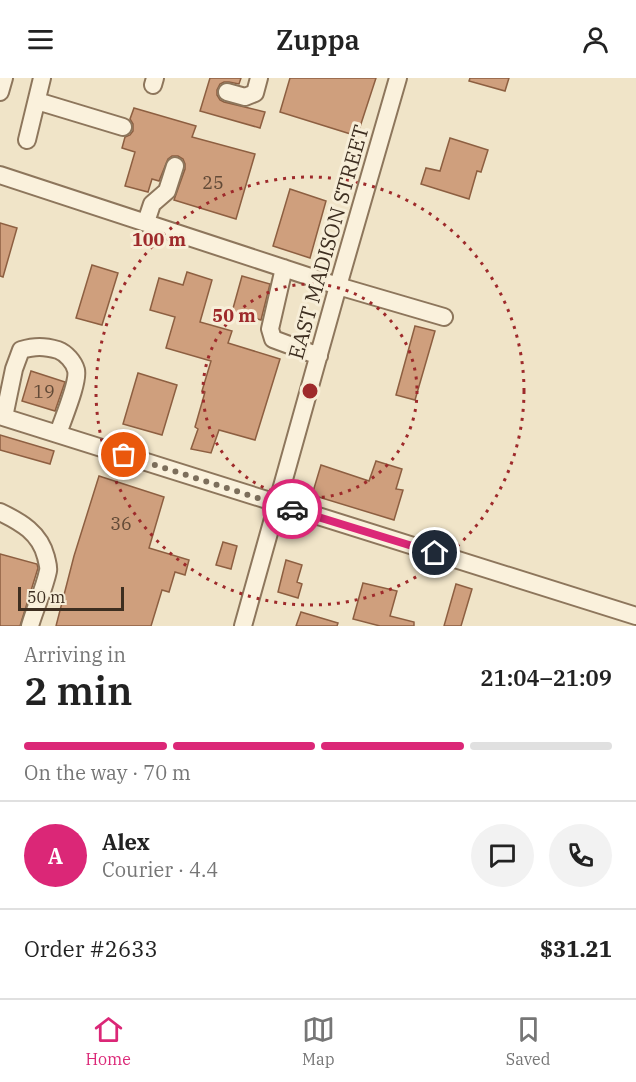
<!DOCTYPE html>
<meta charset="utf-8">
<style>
:root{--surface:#fff;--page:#f2f2f2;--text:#222;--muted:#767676;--line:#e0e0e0;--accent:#db2777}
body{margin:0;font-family:"IBM Plex Serif",serif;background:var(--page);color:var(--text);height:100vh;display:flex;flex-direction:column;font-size:22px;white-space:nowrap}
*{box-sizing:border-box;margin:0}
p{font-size:20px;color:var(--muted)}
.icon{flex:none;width:33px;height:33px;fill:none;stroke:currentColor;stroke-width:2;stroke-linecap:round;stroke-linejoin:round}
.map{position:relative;height:548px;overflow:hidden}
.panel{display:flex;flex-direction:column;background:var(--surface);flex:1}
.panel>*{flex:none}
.scale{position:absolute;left:18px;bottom:15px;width:106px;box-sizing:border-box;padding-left:6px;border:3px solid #3d2e20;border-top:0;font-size:16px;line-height:21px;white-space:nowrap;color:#3d2e20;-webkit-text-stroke:4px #f7eed8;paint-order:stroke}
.pin{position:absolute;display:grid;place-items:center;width:51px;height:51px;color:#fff;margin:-26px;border:3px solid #fff;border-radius:50%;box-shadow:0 2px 6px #0007}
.courier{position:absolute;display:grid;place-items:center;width:60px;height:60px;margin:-30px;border:4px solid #db2777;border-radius:50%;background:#fff;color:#222;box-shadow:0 2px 8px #0007}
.headline em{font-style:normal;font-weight:600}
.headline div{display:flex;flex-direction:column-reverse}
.headline{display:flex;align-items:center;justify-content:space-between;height:102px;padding:0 24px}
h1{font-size:39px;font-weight:600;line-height:45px}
.bar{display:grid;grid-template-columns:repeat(4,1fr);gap:9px 6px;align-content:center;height:72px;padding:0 24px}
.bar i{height:8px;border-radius:4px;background:var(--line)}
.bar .current{background:var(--accent)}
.bar p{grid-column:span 4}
.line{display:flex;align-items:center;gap:15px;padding:0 24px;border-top:2px solid var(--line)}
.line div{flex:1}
.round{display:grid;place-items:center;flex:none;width:63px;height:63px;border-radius:32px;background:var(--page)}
header{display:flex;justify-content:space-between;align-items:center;height:78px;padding:0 24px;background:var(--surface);font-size:27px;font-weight:600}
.tabs{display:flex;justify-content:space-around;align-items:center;height:84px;border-top:2px solid var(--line);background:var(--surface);font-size:16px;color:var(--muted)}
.tabs a{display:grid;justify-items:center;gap:3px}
.tabs .current{color:var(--accent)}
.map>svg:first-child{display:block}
.building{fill:#cf9f7d;stroke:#8d5f41;stroke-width:1.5}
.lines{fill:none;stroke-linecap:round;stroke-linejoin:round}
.minor-casing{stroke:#8d765c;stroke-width:20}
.minor{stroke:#faf1dc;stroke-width:16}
.done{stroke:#7c6e5b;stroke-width:6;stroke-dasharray:0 10.8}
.route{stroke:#db2777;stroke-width:8}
.ring{fill:none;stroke:#9e2a2b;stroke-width:3;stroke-dasharray:3 6}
.labels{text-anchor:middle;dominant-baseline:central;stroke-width:6;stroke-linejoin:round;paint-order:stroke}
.number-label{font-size:18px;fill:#624a37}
.street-label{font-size:21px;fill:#3d2e20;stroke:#f7eed8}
.centre{fill:#9e2a2b;stroke:#f7eed8;stroke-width:3}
.ring-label{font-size:18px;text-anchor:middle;font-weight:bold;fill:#9e2a2b;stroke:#f7eed8;stroke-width:6;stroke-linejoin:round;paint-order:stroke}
</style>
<header><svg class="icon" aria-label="menu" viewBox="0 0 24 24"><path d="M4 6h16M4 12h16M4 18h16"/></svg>Zuppa<svg class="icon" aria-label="person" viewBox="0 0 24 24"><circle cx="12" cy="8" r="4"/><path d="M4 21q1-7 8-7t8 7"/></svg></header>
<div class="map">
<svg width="636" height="548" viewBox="0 0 636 548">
<rect width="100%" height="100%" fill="#f0e4c8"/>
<!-- building -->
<path class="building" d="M210 0H241L239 6 229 4H224L220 6 217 12V17L220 22 224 24 265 34 260 50 200 33Z
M290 0H376L357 58 280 34Z
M470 0H509L505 13 469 3Z
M134 30 196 48 192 59 255 76 236 141 174 122 185 91V86L183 81 178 78H172L168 81 159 103 152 101 148 114 125 108 135 74 122 70 125 59 130 57 133 53V46L130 41Z
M450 60 488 72 481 94 477 93 469 121 421 106 426 90 440 93Z
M290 111 326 123 310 180 273 168Z
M0 145 17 150 3 199 0 198Z
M92 187 118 195 102 247 76 240Z
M187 194 212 202 200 244 232 253 228 265 280 281 255 362 219 352 211 375 191 371 198 351 195 349 205 314 202 313 211 283 166 270 175 239 150 232 159 200 183 207Z
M242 198 270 206 261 242 232 234Z
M415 248 435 253 415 322 396 317Z
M31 293 65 304 55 333 22 323Z
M138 295 177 307 162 357 123 346Z
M0 357 54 373 50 386 0 372Z
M376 383 402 391 396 411 403 412 394 442 312 417 321 387 369 403Z
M99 398 164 419 149 470 189 482 185 497 175 494 169 514 162 512 151 548H56L74 478Z
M223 464 237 468 231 491 216 487Z
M0 476 37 486 38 490 20 548H0Z
M286 482 302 487 297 504 302 506 298 520 278 514Z
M363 505 397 513 390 538 414 544V548H380L353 541Z
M456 506 472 511 461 548H444Z
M301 534 338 545 337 548H296Z"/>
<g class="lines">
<defs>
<path id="minor" d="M153 7 155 0
M0 14 4 0
M227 14 245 19 255 15 259 0
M37 23 123 49
M27 62 42 0
M0 97 338 208 444 239
M146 144 152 126 167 113 175 88
M284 190 270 251 273 261 319 278
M0 338 636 538
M4 339 14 291 21 272C35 268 44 268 58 272 66 275 74 284 76 292 79 304 62 343 58 356
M0 434C21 444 40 455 46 479 47 484 49 489 48 493 44 512 35 530 30 548
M243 548 338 208 398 0"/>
</defs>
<!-- minor casing -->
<use href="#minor" class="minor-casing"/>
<!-- minor -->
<use href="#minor" class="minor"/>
</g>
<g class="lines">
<!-- done -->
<path class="done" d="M124 377 292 431"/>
<!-- route -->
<path class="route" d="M292 431 435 475"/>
</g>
<!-- distance rings -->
<g class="ring">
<circle cx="310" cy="313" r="107"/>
<circle cx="310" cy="313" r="214"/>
</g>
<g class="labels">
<!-- number labels -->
<g class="number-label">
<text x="213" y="104">25</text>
<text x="44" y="313">19</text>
<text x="121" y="445">36</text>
</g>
<!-- street labels -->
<g class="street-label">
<text transform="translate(328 164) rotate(-74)">EAST MADISON STREET</text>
</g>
</g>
<circle cx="310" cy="313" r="9" class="centre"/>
<g class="ring-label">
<text x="159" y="168">100 m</text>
<text x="234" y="244">50 m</text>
</g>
</svg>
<div class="scale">50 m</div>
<div class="pin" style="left:124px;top:377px;background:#ea580c"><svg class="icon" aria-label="bag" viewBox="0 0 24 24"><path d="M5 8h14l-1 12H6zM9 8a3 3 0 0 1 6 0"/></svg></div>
<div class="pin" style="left:435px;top:475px;background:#1f2937"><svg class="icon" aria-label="home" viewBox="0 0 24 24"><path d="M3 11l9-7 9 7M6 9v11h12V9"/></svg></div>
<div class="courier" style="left:292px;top:431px"><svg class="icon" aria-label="car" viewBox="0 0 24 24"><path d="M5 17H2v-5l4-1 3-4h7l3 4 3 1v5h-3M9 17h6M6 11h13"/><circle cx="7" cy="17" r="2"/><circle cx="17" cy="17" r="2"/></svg></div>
</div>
<section class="panel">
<div class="headline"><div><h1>2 min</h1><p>Arriving in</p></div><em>21:04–21:09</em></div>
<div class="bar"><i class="current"></i><i class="current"></i><i class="current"></i><i></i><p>On the way · 70 m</p></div>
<div class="line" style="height:108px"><b class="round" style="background:var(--accent);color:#fff">A</b><div><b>Alex</b><p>Courier · 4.4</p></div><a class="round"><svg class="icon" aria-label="chat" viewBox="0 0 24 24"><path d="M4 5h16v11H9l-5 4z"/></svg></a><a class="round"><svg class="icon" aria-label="phone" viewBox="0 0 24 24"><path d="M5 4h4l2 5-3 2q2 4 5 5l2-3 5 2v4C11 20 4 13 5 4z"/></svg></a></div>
<div class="line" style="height:78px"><div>Order #2633</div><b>$31.21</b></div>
</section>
<nav class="tabs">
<a class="current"><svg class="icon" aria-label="home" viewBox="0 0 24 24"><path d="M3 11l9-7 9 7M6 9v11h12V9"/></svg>Home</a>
<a><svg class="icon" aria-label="map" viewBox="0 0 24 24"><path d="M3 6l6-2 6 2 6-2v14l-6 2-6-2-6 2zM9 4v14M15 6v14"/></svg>Map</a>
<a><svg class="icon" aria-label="saved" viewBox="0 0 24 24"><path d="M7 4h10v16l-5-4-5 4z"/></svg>Saved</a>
</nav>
